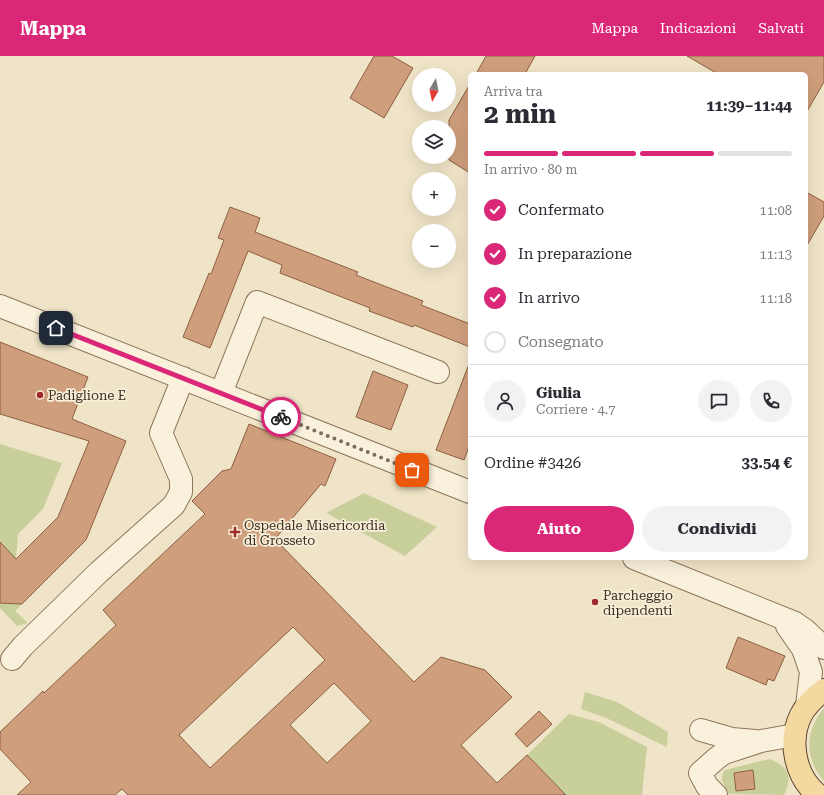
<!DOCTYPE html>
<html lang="it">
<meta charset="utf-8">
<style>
:root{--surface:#fff;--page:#f2f2f3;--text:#2b2b33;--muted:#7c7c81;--line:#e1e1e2;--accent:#db2777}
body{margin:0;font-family:"Roboto Serif",serif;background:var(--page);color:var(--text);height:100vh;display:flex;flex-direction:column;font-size:15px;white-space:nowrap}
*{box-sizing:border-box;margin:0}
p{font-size:13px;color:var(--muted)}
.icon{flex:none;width:22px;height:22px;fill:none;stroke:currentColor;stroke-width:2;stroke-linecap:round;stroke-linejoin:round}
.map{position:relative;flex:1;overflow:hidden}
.side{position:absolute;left:468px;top:16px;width:340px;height:488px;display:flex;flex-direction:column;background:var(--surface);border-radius:6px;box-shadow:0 4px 16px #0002}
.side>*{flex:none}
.needle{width:26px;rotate:189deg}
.buttons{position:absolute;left:412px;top:12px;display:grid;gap:8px}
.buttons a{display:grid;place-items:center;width:44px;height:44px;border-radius:50%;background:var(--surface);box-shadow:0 4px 16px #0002;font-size:20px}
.pin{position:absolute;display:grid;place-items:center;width:34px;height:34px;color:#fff;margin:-17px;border-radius:8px;box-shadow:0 2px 6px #0006}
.courier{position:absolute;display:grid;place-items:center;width:40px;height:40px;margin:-20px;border:3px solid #db2777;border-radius:50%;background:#fff;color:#222;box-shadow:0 1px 5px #0007}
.summary em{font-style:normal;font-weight:700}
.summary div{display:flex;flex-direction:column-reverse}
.summary{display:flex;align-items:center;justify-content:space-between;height:68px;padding:0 16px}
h1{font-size:26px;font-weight:700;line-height:30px}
.bar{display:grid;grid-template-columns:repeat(4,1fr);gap:6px 4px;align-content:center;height:48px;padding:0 16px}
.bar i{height:5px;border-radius:3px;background:var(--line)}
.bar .current{background:var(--accent)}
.bar p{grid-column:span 4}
.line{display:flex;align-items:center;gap:10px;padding:0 16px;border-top:1px solid var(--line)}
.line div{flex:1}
.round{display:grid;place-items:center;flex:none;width:42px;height:42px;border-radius:21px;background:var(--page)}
ol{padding:0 16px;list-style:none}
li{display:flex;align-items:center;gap:12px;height:44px}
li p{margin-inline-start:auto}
li .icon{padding:4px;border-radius:50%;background:var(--accent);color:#fff;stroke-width:4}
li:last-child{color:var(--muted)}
li i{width:22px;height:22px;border:2px solid var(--line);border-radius:50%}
.action{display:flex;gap:8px;margin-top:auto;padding:8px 16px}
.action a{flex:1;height:46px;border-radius:24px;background:var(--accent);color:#fff;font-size:16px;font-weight:700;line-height:46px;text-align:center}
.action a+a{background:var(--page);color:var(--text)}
header{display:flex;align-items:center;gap:24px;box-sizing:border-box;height:56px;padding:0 20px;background:var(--accent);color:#fff}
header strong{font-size:19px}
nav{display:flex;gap:22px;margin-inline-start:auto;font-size:14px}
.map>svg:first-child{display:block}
.green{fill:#c9cf9b}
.building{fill:#cf9f7d;stroke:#8d5f41;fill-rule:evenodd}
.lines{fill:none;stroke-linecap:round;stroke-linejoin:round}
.minor-casing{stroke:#8d765c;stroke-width:24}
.major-casing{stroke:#5b4430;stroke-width:24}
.minor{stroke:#faf1dc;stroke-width:22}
.major{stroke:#f3d9a0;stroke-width:22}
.done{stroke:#7c6e5b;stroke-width:4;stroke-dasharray:0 7.2}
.route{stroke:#db2777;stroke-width:5}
.poi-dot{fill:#9e2a2b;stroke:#f7eed8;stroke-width:1.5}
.labels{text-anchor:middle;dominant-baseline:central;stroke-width:3.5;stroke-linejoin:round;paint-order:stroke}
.poi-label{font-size:13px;fill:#3d2e20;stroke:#f7eed8;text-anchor:start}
</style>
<header>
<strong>Mappa</strong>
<nav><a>Mappa</a><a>Indicazioni</a><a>Salvati</a></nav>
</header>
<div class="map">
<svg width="824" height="739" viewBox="0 0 824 739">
<rect width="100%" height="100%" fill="#f0e4c8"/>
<!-- green -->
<path class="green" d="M0 388 62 407 43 453 18 478 16 503 0 486Z
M364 437 437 471 405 500 326 457Z
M0 543 4 547 22 548 15 555 28 567 17 570 0 552Z
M585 636 617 646 668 676 667 691 606 662 581 653Z
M824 652V725C804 703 805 674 824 652Z
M569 658 599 666 647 691 642 739H566L527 699Z
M769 703C789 710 793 721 784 739L729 738C725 730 718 722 725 714Z"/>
<!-- building -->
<path class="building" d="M374 0H392L413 12 384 62 350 42Z
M486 0H535L525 18H476Z
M687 0H824V26L806 57V18H718Z
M470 28V117L449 104V64Z
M806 136 824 146V160L806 191Z
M230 151 260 162 255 176 358 216 356 219 423 245 421 249 470 268V291L414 269 413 271 369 255 370 252 280 217 282 209 248 195 210 292 183 281 209 217 211 218 224 184 218 182Z
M0 286 88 321 72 363 126 385 86 484 22 548 0 547V486L16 503 58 461 89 385 0 358Z
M469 308H470V388L464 404 436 394Z
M373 315 408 329 391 374 356 361Z
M249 368 336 403 325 430 321 428 275 483 414 626 441 601 485 614 512 641 461 689 497 727 527 699 566 739H128L122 733 115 739H17L31 726 0 693V676L43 635 44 637 116 569 103 554 205 458 192 445 222 415 231 413ZM293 571 325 604 210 712 179 679ZM334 627 371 665 327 707 290 669Z
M738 581 785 600 774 625 768 623 766 629 726 612Z
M539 655 552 668 527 691 515 678Z
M753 714 755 733 736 735 734 717Z"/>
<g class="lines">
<defs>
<path id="minor" d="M0 250 470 436
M221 337 257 246 438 316
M634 502 795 567 805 574 824 592
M787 570 803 593 811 616 807 650
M12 603 23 590 99 516 174 449 181 436V423L161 377 183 322
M701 674 732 683 755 685
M716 739 707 730 700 717 717 702 724 697 761 685 795 679"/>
<path id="major" d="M818 739C795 721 788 685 801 659 806 649 815 641 824 634"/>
</defs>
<!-- minor casing -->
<use href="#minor" class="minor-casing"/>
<!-- major casing -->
<use href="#major" class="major-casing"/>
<!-- minor -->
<use href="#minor" class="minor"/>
<!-- major -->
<use href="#major" class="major"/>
</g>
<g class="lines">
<!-- done -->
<path class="done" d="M281 361 412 414"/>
<!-- route -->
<path class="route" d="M56 272 281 361"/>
</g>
<!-- markers -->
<g class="poi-dot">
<circle cx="40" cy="339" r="4"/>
<path d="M233 470h4v4h4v4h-4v4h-4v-4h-4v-4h4z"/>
<circle cx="595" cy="546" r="4"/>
</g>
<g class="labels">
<!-- poi labels -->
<g class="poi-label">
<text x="48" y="339">Padiglione E</text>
<text x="244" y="469">Ospedale Misericordia<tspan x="244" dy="15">di Grosseto</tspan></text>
<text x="603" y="539">Parcheggio<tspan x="603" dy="15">dipendenti</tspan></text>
</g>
</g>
</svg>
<div class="buttons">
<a><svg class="needle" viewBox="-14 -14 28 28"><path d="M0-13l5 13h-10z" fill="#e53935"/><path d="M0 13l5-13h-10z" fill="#7c7c81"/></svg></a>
<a><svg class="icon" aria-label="layers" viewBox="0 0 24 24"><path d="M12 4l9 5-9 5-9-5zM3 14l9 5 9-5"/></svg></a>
<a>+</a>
<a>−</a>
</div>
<div class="pin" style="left:412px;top:414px;background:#ea580c"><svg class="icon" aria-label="bag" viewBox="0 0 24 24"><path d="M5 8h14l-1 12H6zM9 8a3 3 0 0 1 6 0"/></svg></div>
<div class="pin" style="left:56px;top:272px;background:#1f2937"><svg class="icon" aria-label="home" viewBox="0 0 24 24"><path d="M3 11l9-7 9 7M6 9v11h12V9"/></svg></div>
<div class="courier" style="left:281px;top:361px"><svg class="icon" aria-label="bike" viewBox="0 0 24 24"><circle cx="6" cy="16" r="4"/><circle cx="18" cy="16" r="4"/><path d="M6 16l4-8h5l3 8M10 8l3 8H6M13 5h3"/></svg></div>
<section class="side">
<div class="summary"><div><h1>2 min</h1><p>Arriva tra</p></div><em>11:39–11:44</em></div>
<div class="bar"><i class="current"></i><i class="current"></i><i class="current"></i><i></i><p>In arrivo · 80 m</p></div>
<ol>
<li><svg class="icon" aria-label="check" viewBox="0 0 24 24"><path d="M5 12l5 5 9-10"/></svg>Confermato<p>11:08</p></li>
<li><svg class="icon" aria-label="check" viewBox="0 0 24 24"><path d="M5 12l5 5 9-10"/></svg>In preparazione<p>11:13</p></li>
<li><svg class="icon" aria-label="check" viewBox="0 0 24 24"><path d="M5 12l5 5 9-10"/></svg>In arrivo<p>11:18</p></li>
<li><i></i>Consegnato</li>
</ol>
<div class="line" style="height:72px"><a class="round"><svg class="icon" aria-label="person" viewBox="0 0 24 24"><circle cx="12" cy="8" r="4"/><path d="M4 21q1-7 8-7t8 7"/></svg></a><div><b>Giulia</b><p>Corriere · 4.7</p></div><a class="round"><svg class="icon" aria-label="chat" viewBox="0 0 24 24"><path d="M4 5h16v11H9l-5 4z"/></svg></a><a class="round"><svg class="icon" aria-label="phone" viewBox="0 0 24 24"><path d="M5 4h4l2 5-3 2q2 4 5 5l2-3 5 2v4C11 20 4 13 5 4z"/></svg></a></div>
<div class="line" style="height:52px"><div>Ordine #3426</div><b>33.54 €</b></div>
<div class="action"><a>Aiuto</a><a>Condividi</a></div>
</section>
</div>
